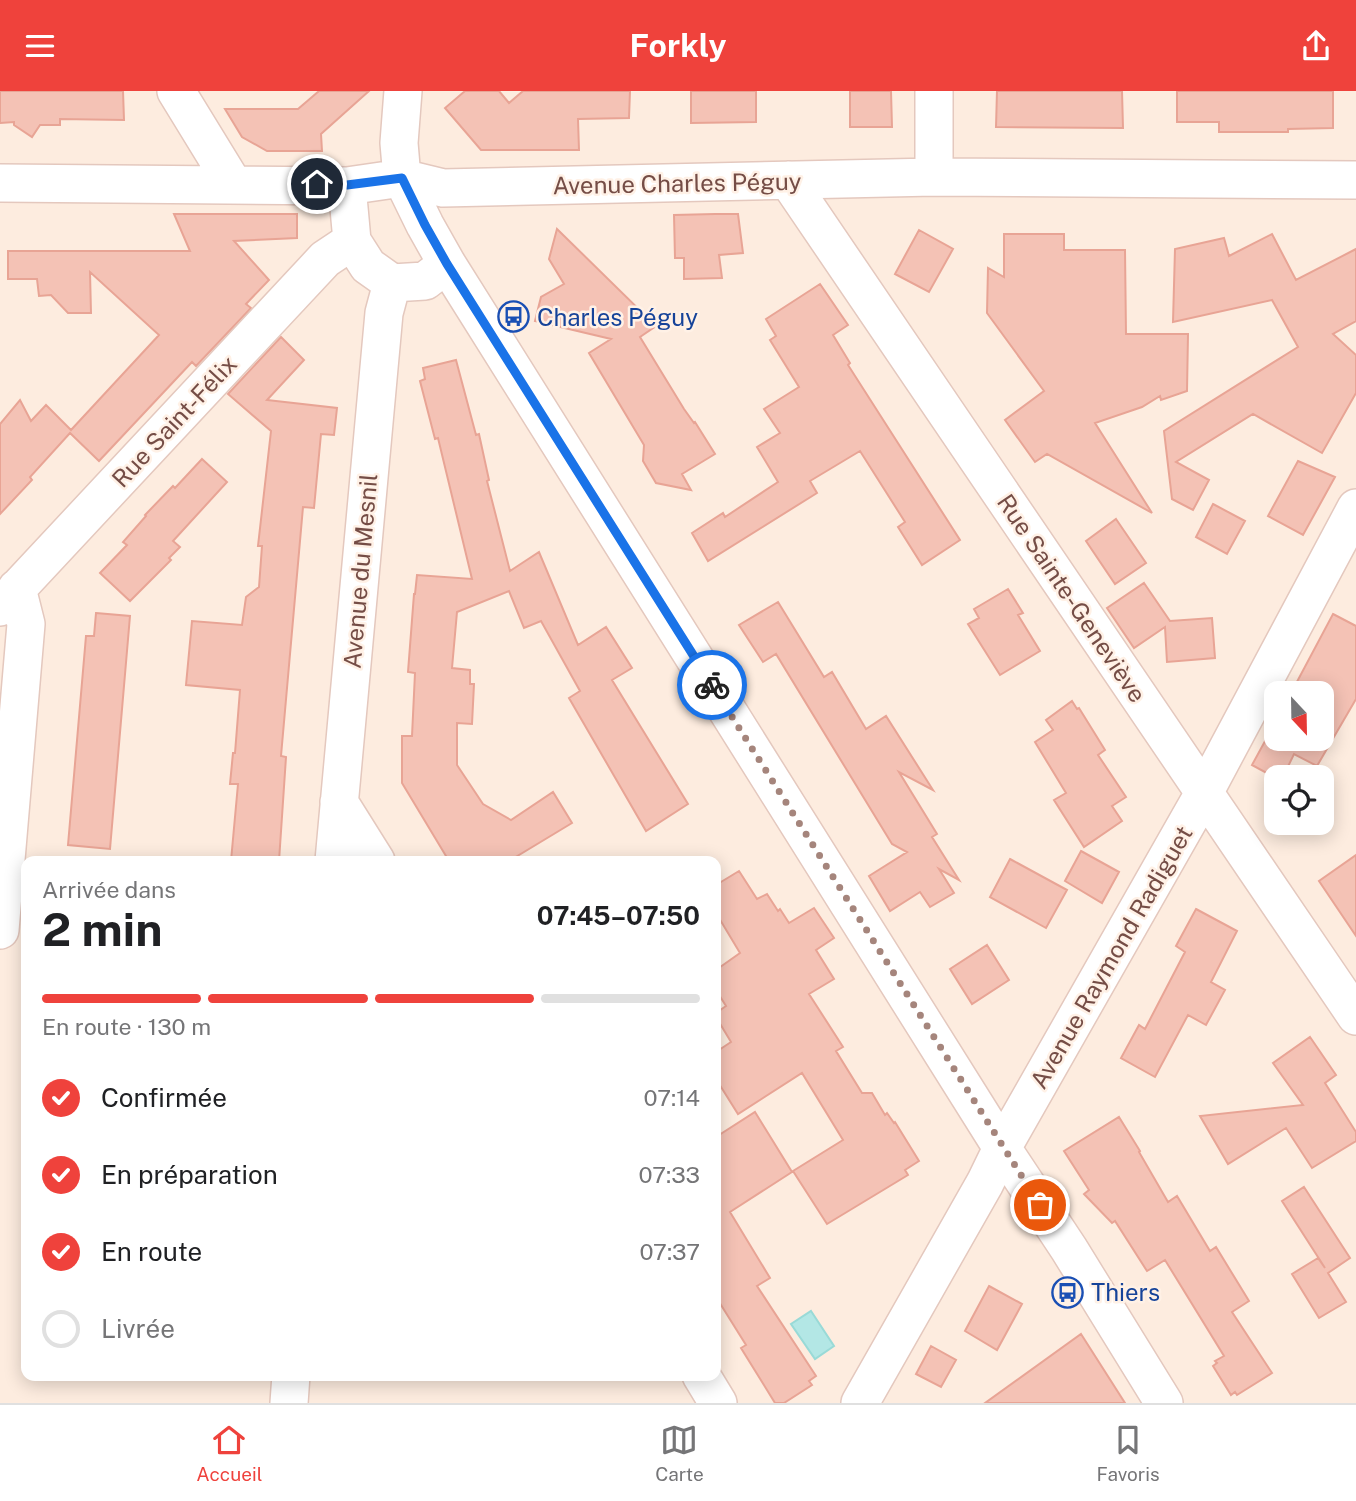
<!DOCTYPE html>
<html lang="fr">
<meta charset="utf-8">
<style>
:root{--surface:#fff;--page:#f2f2f2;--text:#202124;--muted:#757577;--line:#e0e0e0;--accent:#ef423c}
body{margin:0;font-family:"Public Sans",sans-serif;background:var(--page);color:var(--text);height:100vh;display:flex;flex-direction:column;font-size:26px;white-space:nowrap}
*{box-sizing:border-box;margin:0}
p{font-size:23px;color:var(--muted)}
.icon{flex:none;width:38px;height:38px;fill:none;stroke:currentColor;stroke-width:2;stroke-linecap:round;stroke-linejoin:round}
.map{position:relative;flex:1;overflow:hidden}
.side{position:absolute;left:21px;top:765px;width:700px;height:525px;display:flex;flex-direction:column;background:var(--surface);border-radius:14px;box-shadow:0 4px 18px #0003}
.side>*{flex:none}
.needle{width:46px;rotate:158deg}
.tools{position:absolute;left:1264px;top:590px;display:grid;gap:14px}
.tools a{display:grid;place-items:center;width:70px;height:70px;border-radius:14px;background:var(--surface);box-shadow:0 4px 18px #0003;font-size:35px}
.pin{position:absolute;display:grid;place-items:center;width:60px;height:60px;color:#fff;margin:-30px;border:4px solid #fff;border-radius:50%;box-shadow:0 2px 7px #0007}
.courier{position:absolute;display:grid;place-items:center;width:70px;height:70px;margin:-35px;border:5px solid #1a73e8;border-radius:50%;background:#fff;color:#222;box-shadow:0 2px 9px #0007}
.overview em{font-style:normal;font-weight:700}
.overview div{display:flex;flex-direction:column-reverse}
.overview{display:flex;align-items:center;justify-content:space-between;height:119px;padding:0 21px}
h1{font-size:46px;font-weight:700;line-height:52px}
.bar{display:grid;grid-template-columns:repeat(4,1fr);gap:10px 7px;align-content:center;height:84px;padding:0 21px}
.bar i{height:9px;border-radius:5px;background:var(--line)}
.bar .current{background:var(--accent)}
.bar p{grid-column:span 4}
ol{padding:0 21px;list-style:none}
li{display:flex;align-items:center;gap:21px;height:77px}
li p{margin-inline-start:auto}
li .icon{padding:7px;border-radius:50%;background:var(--accent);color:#fff;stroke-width:4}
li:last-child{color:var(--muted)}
li i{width:38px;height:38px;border:4px solid var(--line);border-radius:50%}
header{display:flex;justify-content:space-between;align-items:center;height:91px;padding:0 21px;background:var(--accent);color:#fff;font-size:32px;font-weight:700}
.dock{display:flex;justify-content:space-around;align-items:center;height:98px;border-top:2px solid var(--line);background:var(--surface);font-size:19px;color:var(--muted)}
.dock a{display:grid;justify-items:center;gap:4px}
.dock .current{color:var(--accent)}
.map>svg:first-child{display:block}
.water{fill:#b3e7e5;stroke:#99dad7;stroke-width:2}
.building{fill:#f4c2b5;stroke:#e8a495;stroke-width:2}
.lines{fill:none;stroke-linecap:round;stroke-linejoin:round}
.minor-casing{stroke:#e4c8be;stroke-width:40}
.minor{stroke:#fff;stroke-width:37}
.done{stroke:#a5857c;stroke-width:7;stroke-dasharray:0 12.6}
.route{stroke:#1a73e8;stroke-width:9}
.labels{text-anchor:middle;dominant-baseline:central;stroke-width:5;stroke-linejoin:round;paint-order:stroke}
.street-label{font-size:24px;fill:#754d46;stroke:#fff1e6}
.transit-label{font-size:24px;fill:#164399;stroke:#fff1e6;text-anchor:start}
</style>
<header><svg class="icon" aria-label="menu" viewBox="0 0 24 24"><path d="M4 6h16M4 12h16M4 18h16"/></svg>Forkly<svg class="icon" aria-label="share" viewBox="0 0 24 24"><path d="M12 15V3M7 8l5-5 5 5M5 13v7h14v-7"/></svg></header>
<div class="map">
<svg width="1356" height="1312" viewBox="0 0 1356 1312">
<rect width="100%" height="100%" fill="#fdecdf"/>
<!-- water -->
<path class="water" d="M811 1220 834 1255 815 1268 791 1233Z"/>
<!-- building -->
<path class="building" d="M0 0H123L124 29 60 28V34H40L32 46 14 34V31L0 32Z
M319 0H369L321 43 322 60H267L242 46 225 18H298Z
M465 0H499L509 12 523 0H630L629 27 578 28 579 59H481L445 17Z
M691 0H756V31L691 32Z
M850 0H891L892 36H850Z
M997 0H1122L1123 37 996 36Z
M1177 0H1333V37L1288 38V41H1219V31H1177Z
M174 123H297V147L234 150 269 189 246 213 251 217 196 275 192 271 99 370 70 342 30 386 32 389 0 423V333L20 309 31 330 46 314 71 339 159 244 90 181 91 222H68L51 204 39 205 37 188H8V160H190Z
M715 123H738L743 162 719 164 722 187 684 188V167H675L674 124Z
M557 138 656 235 640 246 684 318 694 332 695 331 715 363 682 383 691 399 656 392 643 370 644 354 589 262 611 248 535 230 541 206 564 193 549 168Z
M919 139 953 158 929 201 895 183Z
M1004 143H1064V159H1125L1126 243H1188L1187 300 1161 309 1160 305 1142 316 1095 332 1152 422 1047 363 1035 371 1005 329 1044 300 987 222 988 177 1004 186Z
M1272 143 1296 189 1356 158V230L1333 243 1356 264V302L1322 362 1253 323 1176 371 1209 389 1193 419 1172 408 1164 340 1298 256 1272 209 1173 231 1175 158 1224 147 1229 165Z
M820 193 848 234 833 244 850 272 848 274 960 449 922 474 898 436 905 431 860 360 810 390 817 402 708 470 692 442 723 422 725 426 778 391 757 356 780 342 764 318 799 296 770 249 776 245 766 228Z
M281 246 304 269 267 309 337 317 334 344 321 343 314 417 303 416 281 665 286 666 279 770H231L238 693H230L233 662H235L240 599 186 594 192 530 242 534 246 506 259 496 262 455H258L271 340 228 303Z
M456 269 476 344 479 343 489 389 487 390 510 480 539 461 578 554 606 536 632 577 612 589 688 713 646 740 569 607 580 600 541 530 524 537 509 500 457 521 452 577 470 579V593H474L472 633 457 632V674L483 713 511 729 553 701 572 732 509 770H449L402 692V645H412L415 582 408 581 414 503H415L417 484 472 488 438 347 435 348 420 290 425 288 423 277Z
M202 368 227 391 173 450 180 456 169 467 171 469 130 510 100 482 127 454 123 451 146 425 145 424 173 395 175 397Z
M1298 370 1335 386 1303 444 1268 425Z
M1213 413 1245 430 1227 463 1196 446Z
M1116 428 1146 472 1115 493 1086 450Z
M1144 492 1170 530 1212 527 1215 567 1167 571 1165 536 1134 557 1107 517Z
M1008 498 1023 522 1018 524 1040 560 1000 584 968 533 979 527 974 518Z
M778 511 824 586 832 581 866 638 886 625 933 699 899 681 937 743 932 746 959 789 939 778 954 802 930 816 920 801 890 820 869 785 907 761 892 753 776 563 763 571 739 534Z
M96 522 130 525 110 758 68 754 86 545H94Z
M1333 523 1356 535V608L1317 675 1294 663 1283 686 1276 687 1252 674 1276 630V648H1321V602H1291Z
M1072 610 1077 618 1079 617 1105 659 1098 664 1126 706 1112 715 1122 730 1084 756 1054 709 1066 702 1035 651 1053 639 1046 629Z
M1081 760 1119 781 1102 812 1065 790Z
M1356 764V845L1319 790Z
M1010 768 1067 799 1046 837 990 806Z
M739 780 757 808 767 803 778 820 780 818 789 832 814 817 834 847 816 859 834 888 809 903 843 956 836 960 862 1002H872L885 1024 887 1022 894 1032 895 1031 919 1070 905 1079 908 1084 827 1133 793 1080 843 1049 802 982 738 1023 716 988V961L731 951 716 926V922L726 915 716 899V879L740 862 716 822V794Z
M1196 818 1237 840 1211 891 1225 899 1206 934 1188 924 1155 986 1121 967 1139 934 1145 938 1185 861 1176 855Z
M987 854 1009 889 972 913 950 878Z
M1310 946 1336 984 1325 992 1356 1041V1050L1312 1077 1286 1037 1228 1073 1200 1025 1303 1014 1273 972Z
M755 1021 792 1081 730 1121 770 1187 757 1195 816 1285 809 1290 812 1294 784 1312H775L741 1257 746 1254 716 1206V1046Z
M1119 1026 1140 1060 1139 1061 1168 1111 1177 1105 1210 1160 1216 1156 1249 1210 1232 1221 1272 1282 1237 1304 1235 1301 1231 1304 1213 1275 1217 1272 1215 1270 1224 1265 1165 1169 1147 1180 1115 1130 1112 1132 1084 1103 1089 1099 1064 1060Z
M1304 1096 1350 1167 1328 1182 1346 1211 1319 1227 1292 1183 1318 1167 1325 1177 1282 1110Z
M989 1195 1022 1213 997 1259 965 1240Z
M1081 1243 1125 1312H985Z
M931 1255 956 1269 941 1296 916 1283Z"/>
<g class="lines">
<defs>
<path id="minor" d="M176 0 233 93
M403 0 399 52 402 87 425 134 447 173 1002 1057 1069 1158 1164 1312
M934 0V86
M788 89 1356 925
M0 92 347 95 402 87 443 97 934 86 1356 89
M347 95 352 150 368 175 392 192 425 190 447 173
M0 516 325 168 352 150
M339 711 376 770
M334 770 384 222 392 192
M0 839 26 533 17 497
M701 1284 718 1312
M289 1312 291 1284
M860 1312 985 1092 1002 1057 1204 702 1356 417"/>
</defs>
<!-- minor casing -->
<use href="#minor" class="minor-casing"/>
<!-- minor -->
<use href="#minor" class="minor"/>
</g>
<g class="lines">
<!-- done -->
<path class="done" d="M712 594 1040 1114"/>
<!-- route -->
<path class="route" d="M317 93 347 94 402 87 425 134 447 173 712 594"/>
</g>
<!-- icons -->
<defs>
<symbol id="bus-ring" viewBox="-11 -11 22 22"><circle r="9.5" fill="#fff1e6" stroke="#1a4fb4" stroke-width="1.5"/><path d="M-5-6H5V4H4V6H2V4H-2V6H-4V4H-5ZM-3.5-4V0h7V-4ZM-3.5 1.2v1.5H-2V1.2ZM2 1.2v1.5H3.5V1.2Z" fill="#1a4fb4"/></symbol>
</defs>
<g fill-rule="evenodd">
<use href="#bus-ring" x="496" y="208" width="35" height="35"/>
<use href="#bus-ring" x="1050" y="1184" width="35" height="35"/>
</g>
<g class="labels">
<!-- street labels -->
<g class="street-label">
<text transform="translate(677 92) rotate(-1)">Avenue Charles Péguy</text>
<text transform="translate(174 330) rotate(-47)">Rue Saint-Félix</text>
<text transform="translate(360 480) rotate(-85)">Avenue du Mesnil</text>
<text transform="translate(1072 507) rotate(56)">Rue Sainte-Geneviève</text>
<text transform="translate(1111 866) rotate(-60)">Avenue Raymond Radiguet</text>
</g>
<!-- transit labels -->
<g class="transit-label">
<text x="537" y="226">Charles Péguy</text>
<text x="1091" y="1201">Thiers</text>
</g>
</g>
</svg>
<div class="tools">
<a><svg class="needle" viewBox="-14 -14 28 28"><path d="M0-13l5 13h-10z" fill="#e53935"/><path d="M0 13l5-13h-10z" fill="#757577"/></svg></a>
<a><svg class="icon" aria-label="locate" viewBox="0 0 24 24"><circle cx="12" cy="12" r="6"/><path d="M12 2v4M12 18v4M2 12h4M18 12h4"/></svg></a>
</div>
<div class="pin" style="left:1040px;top:1114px;background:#ea580c"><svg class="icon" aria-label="bag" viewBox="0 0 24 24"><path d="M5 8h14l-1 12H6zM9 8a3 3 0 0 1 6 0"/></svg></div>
<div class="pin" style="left:317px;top:93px;background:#1f2937"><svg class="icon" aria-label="home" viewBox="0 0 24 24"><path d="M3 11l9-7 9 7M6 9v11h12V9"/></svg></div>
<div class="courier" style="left:712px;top:594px"><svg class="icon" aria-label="bike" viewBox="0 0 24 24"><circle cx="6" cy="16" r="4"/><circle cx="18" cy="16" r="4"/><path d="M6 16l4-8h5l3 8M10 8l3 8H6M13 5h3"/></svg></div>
<section class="side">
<div class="overview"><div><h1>2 min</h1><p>Arrivée dans</p></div><em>07:45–07:50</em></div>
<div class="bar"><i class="current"></i><i class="current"></i><i class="current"></i><i></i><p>En route · 130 m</p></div>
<ol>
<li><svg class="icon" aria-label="check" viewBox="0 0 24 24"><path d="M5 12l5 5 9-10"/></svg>Confirmée<p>07:14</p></li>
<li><svg class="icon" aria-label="check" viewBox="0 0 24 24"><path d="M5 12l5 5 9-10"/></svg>En préparation<p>07:33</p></li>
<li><svg class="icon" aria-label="check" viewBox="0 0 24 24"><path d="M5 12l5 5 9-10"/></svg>En route<p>07:37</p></li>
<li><i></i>Livrée</li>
</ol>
</section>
</div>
<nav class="dock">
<a class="current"><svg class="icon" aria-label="home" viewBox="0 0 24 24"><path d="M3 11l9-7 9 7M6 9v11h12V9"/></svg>Accueil</a>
<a><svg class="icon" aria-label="map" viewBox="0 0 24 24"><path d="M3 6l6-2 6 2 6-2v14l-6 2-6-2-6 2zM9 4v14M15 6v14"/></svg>Carte</a>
<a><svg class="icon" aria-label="saved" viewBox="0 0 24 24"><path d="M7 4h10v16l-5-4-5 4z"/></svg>Favoris</a>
</nav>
